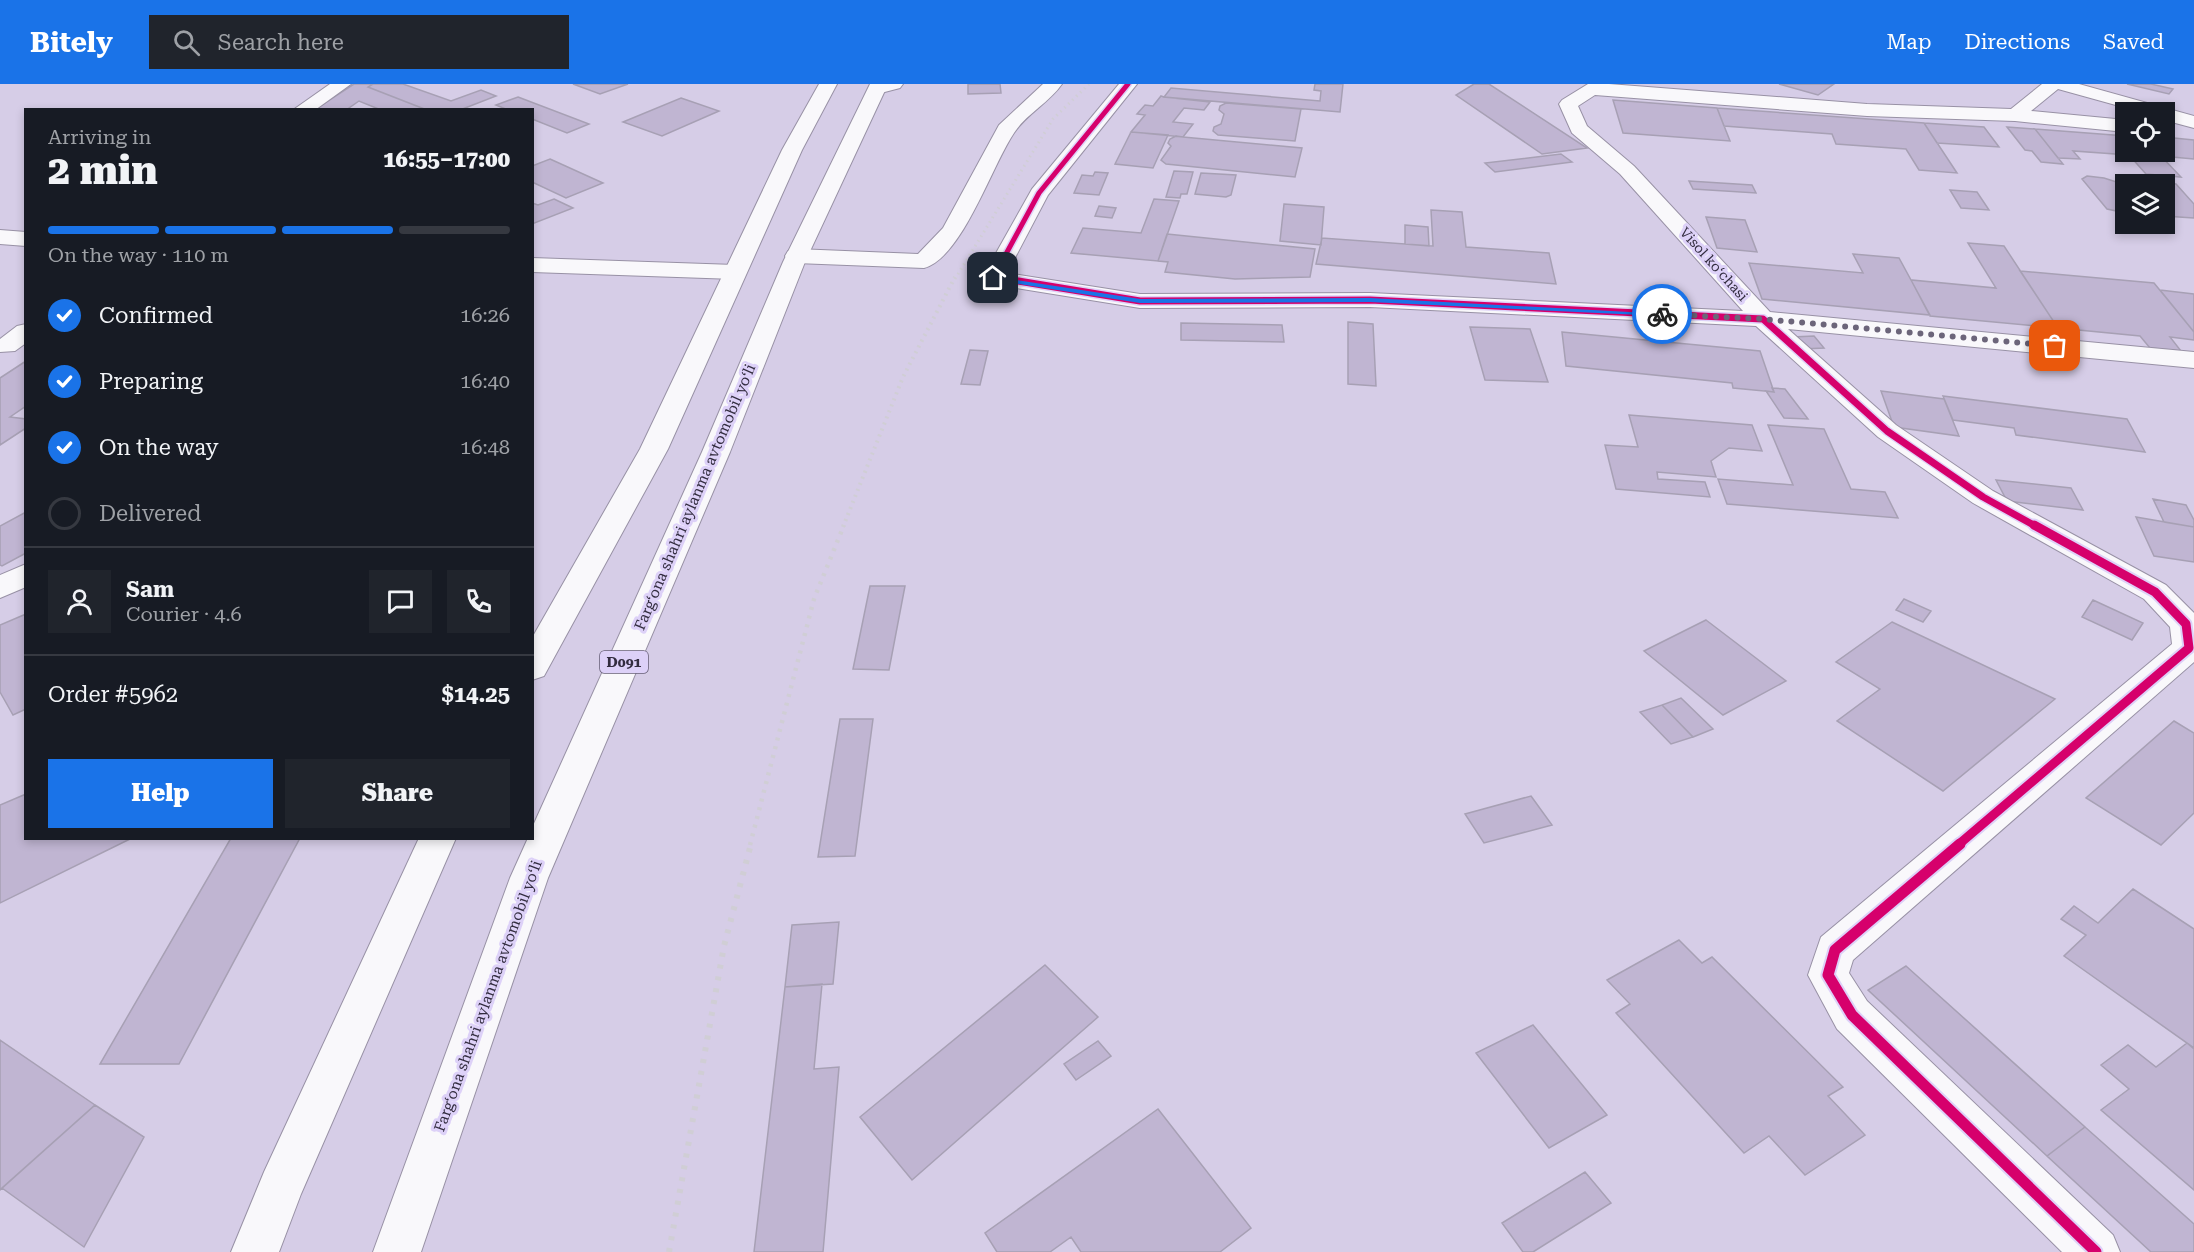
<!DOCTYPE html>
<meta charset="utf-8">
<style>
:root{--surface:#171b24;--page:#20242c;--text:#f1f3f6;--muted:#9ea1a6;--line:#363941;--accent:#1a73e8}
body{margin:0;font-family:"Roboto Serif",serif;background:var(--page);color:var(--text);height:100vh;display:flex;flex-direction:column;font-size:22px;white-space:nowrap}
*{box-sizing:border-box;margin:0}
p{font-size:20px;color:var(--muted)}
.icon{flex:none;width:33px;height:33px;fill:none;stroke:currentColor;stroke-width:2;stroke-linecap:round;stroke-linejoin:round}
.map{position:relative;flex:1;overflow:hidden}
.details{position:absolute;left:24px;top:24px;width:510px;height:732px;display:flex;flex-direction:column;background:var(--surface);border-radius:0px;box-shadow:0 3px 9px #0003}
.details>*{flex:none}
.buttons{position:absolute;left:2115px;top:18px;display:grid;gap:12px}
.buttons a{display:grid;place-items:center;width:60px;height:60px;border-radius:0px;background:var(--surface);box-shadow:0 3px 9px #0003;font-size:30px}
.pin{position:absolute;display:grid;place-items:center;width:51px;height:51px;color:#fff;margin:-26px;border-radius:12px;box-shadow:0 3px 9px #0006}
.courier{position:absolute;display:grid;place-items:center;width:60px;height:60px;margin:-30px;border:4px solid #1a73e8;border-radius:50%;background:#fff;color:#222;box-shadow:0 2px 8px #0007}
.overview em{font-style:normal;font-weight:800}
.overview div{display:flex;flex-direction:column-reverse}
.overview{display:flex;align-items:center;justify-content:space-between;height:102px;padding:0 24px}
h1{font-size:39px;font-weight:800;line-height:45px}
.bar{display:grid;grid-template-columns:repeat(4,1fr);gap:9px 6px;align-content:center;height:72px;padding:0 24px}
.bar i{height:8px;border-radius:4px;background:var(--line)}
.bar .on{background:var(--accent)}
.bar p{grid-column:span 4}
.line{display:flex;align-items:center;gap:15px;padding:0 24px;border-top:2px solid var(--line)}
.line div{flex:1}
.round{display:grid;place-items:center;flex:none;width:63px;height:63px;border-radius:0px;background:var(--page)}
ol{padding:0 24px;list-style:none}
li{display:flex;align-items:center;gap:18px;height:66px}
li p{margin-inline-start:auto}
li .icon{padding:6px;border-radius:50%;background:var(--accent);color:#fff;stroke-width:4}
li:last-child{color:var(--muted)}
li i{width:33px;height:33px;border:3px solid var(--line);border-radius:50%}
.action{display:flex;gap:12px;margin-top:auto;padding:12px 24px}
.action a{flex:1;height:69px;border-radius:0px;background:var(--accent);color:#fff;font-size:24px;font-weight:800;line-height:69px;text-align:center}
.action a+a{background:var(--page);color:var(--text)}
header{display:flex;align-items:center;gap:36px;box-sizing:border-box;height:84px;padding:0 30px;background:var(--accent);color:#fff}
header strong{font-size:28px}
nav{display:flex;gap:33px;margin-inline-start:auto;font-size:21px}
.search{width:420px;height:54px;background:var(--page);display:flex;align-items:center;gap:15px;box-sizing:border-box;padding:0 21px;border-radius:0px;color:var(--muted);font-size:22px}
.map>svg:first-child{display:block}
.building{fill:#c0b5d2;stroke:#a7a0b4;stroke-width:1.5}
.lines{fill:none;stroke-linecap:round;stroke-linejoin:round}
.minor-casing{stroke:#9891a5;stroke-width:2}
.highway-casing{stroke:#9891a5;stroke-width:2}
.minor{fill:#f9f8fb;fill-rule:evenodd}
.highway{fill:#f9f8fb;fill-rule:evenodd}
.rail-far3{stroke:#d0ced5;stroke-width:3;stroke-dasharray:1.5 4;stroke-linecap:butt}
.rail-far2{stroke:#d0ced5;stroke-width:4;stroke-dasharray:2 4.5;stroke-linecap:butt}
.rail-far1{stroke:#d0ced5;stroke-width:4.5;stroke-dasharray:3 6;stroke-linecap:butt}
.rail{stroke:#d0ced5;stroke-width:6;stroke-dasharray:4 8;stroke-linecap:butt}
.cycleway-far3-casing{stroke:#ddd1f8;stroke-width:8}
.cycleway-far2-casing{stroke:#ddd1f8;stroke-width:10}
.cycleway-far1-casing{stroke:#ddd1f8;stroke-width:13}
.cycleway-casing{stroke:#ddd1f8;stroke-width:15}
.cycleway-far3{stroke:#d6006c;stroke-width:5}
.cycleway-far2{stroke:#d6006c;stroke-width:7}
.cycleway-far1{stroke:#d6006c;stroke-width:9}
.cycleway{stroke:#d6006c;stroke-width:11}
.route{fill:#1a73e8}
.done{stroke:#6c657a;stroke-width:6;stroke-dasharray:0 10.8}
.labels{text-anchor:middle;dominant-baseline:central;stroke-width:6;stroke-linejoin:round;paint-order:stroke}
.far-street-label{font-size:14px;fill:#332d40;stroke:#ddd1f8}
.shield{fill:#ddd1f8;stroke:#665e77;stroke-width:1.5}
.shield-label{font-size:14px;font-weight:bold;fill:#332d40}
.street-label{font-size:15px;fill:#332d40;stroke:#ddd1f8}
</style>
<header>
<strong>Bitely</strong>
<div class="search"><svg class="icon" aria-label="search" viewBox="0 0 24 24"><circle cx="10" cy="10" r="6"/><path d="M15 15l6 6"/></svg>Search here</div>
<nav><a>Map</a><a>Directions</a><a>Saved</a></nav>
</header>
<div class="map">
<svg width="2194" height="1168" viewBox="0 0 2194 1168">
<rect width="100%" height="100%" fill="#d6cde7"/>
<!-- building -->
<path class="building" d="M354 0H373L368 3 427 26H381L359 17 346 26H314Z
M373 0H403L451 17 481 6 496 12 460 26H427L368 3Z
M573 0H628L600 10Z
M968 0H1000L1001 9 968 10Z
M1315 0H1343L1340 28 1164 13 1171 4 1320 17 1321 7 1314 6Z
M1474 0H1489L1587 64 1542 70 1456 11Z
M1779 0H1834L1818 11Z
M2127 0H2151L2173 5 2169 10Z
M1161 12 1164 13 1210 18 1204 26 1184 24 1173 38 1193 40 1183 53 1131 48 1145 31 1137 30 1145 21 1153 22Z
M518 13 589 40 567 49 532 35V26H508L496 21Z
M681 14 719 27 662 52 623 38Z
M1613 16 1717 24 1730 57 1623 49Z
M1226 19 1301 25 1295 57 1218 51 1213 47 1214 43 1221 40 1224 30 1219 26 1220 22Z
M1717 24 1924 39 1957 89 1919 86 1906 65 1836 60 1832 50 1724 42Z
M1924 39 1984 43 1999 63 1937 59Z
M2007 43 2035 45 2063 80 2041 78 2032 67 2025 66Z
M2035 45 2126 52V68H2157L2181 93 2146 90 2129 71 2073 67 2080 75 2058 74Z
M1131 48 1168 51 1153 84 1115 80Z
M1176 52 1183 53 1302 64 1295 93 1166 80 1161 76 1171 62 1168 59 1170 55Z
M2164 53 2194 56V75L2161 72 2157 68H2164Z
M1561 70 1572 78 1495 88 1485 79Z
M550 75 603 99 566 114 532 98V82Z
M1174 87 1193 88 1187 110H1181L1180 114 1166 113Z
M1095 88 1108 89 1099 111 1074 109 1082 91 1093 92Z
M1201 89 1236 91 1231 111 1226 113 1195 110Z
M2087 92 2104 94 2126 101V129L2107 125 2082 95Z
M2144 96 2176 100 2194 120V134L2164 132V100H2136Z
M1689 97 1752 101 1756 109 1693 105Z
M1950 106 1977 108 1989 126 1961 124Z
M554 115 573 124 532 140V119L538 121Z
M1154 115 1179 117 1158 177 1071 169 1083 144 1141 149Z
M1284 120 1324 123 1321 161 1280 157Z
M1099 122 1116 124 1112 134 1095 132Z
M1431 126 1462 128 1466 163 1549 169 1556 200 1316 180 1322 154 1433 162Z
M1706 133 1745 136 1757 168 1717 164Z
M1405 141 1428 143 1429 162 1405 160Z
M1167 150 1315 165 1310 193 1235 195 1165 188 1168 178 1158 177Z
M1968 159 2004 162 2058 244 1930 232 1911 196 1996 204Z
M1853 170 1899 174 1930 231 1762 215 1749 179 1863 189Z
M2020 187 2154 199 2194 248V256L2170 253 2181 267 2150 264 2140 252 2058 244Z
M2160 206 2194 210V248Z
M1348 238 1373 240 1376 302 1348 300Z
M1181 239 1282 241 1284 258 1181 256Z
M1470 243 1530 245 1548 298 1485 296Z
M1562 248 1760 267 1774 308 1733 304 1732 299 1566 282Z
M1814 252 1824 264 1802 265 1793 253Z
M970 266 988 267 980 301 961 300Z
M26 277V322L10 333 26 335V344L0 361V294Z
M1772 304 1785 305 1808 335 1784 334 1766 307 1774 308Z
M1881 307 1944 315 1959 352 1894 343Z
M1943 312 2127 335 2145 368 2016 351 2014 344 1953 336Z
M1629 331 1752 341 1762 367 1729 364 1711 377 1716 393 1657 388 1658 395 1705 398 1710 413 1616 405 1605 361 1638 363Z
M1768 341 1824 345 1851 405 1885 408 1898 434 1727 420 1718 395 1793 401Z
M1996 396 2071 404 2083 426 2007 417Z
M2153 415 2186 421 2194 436V443L2164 438Z
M26 428V469L2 482 0 481V442Z
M2136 433 2194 443V478L2154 472Z
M870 502H905L889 586 853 585Z
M1904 515 1931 527 1923 538 1896 526Z
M2093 516 2143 539 2132 556 2082 533Z
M26 530V625L13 631 0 608V541Z
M1706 536 1786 597 1723 631 1644 567Z
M1892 538 2055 615 1943 707 1837 637 1880 605 1836 578Z
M1681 614 1713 645 1693 653 1662 621Z
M1662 621 1693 653 1671 660 1640 628Z
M840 635H873L855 772 818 773Z
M2174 637 2194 649V729L2161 761 2086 714Z
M26 710V754H132L0 819V721Z
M1531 712 1552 741 1484 759 1465 730Z
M231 754H300L179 980H100Z
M2133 805 2194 845V964L2064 872 2086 851 2061 835 2074 822 2098 839Z
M839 838 833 900 785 903 792 841Z
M1679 856 1702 879 1712 873 1843 1003 1828 1012 1865 1051 1805 1091 1769 1052 1744 1069 1616 929 1630 920 1607 896Z
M1045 881 1098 933 912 1096 860 1033Z
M1906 882 2085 1043 2047 1072 1868 906Z
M822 900 814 985 839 983 823 1168H754L785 903Z
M1533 941 1607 1031 1549 1064 1476 969Z
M0 956 95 1021 0 1106Z
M1098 957 1111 972 1076 996 1064 980Z
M2187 959 2194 965V1106L2101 1026 2129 1005 2101 981 2128 961 2156 983Z
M95 1021 144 1053 84 1163 2 1104Z
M1158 1025 1251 1144 1220 1168H1081L1071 1153 1050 1168H997L985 1149Z
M2085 1043 2194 1140V1168H2151L2047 1072Z
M1585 1088 1611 1119 1533 1168H1523L1502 1139Z"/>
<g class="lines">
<defs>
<path id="minor" d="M330 0H351L315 26H293Z
M875 0H903L900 4 877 10 868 5Z
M1043 0H1062C1049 19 1026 30 1014 49 992 81 962 174 924 184L796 179 788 177 785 172 788 167 796 165 918 170 943 144 999 41Z
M1119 0H1137L1048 111 1007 189 1140 210 1370 209 1743 227 1620 90 1572 49 1559 20 1562 16 1588 0H1609L1867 20 2011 25 2042 0H2079L2194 32V44L2164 36V28H2141L2058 5 2031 27 2126 36V48L2015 37 1867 32 1595 11 1578 22 1587 42 1634 82 1770 228 2194 268V284L1788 245 1896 341 1993 407 2166 501 2194 529V578L1853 876 1849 889 1867 917 2113 1151 2120 1168H2062L1837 945 1808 891 1821 853 2172 560 2170 543 2144 515 1973 419 1878 353 1756 242 1370 223 1140 224 985 199 982 194 1032 105Z
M0 146 26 148V162L0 160Z
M532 174 735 181 743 183 746 188 743 193 735 195 532 188Z
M26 240V259L15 267 0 268V255L17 242Z
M26 480V503L0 514V491Z"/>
<path id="highway" d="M819 0H837L802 66 668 365 544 592 532 596V554L640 365 782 66Z
M870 0H888L805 178 730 368 548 794 421 1168H373L510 794 528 754H532V744L702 368 783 178Z
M419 754H456L301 1110 279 1168H231L264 1088Z"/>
</defs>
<!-- minor casing -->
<use href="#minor" class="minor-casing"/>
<!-- highway casing -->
<use href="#highway" class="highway-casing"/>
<!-- minor -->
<use href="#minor" class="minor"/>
<!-- highway -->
<use href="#highway" class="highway"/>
<!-- rail-far3 -->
<path class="rail-far3" d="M955 195 1053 35 1089 0"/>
<!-- rail-far2 -->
<path class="rail-far2" d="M843 443 903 293 955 193"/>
<!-- rail-far1 -->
<path class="rail-far1" d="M750 761 814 515 844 441"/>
<!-- rail -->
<path class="rail" d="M669 1168 724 862 751 760"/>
<defs>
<path id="cycleway-far3" d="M997 195 993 194 1039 109 1128 0"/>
<path id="cycleway-far2" d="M994 193 1140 217 1370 216 1763 235 1887 347 1983 413 2037 443"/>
<path id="cycleway-far1" d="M1958 761 2189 564 2186 540 2155 508 2034 441"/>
<path id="cycleway" d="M1960 760 1835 866 1828 891 1852 931 2096 1168"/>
</defs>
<!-- cycleway-far3 casing -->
<use href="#cycleway-far3" class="cycleway-far3-casing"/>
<!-- cycleway-far2 casing -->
<use href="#cycleway-far2" class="cycleway-far2-casing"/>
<!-- cycleway-far1 casing -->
<use href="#cycleway-far1" class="cycleway-far1-casing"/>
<!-- cycleway casing -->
<use href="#cycleway" class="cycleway-casing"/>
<!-- cycleway-far3 -->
<use href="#cycleway-far3" class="cycleway-far3"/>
<!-- cycleway-far2 -->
<use href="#cycleway-far2" class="cycleway-far2"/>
<!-- cycleway-far1 -->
<use href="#cycleway-far1" class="cycleway-far1"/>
<!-- cycleway -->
<use href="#cycleway" class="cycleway"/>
</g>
<!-- route -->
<path class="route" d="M990 192 1140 215 1370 214 1666 230 1662 232 1370 218 1140 219 993 196Z"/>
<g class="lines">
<!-- done -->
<path class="done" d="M1662 230 1763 235 2055 262"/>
</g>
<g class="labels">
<!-- far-street labels -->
<g class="far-street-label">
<text transform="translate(1714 180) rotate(48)">Visol koʻchasi</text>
</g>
<!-- shield labels -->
<rect class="shield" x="600" y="567" width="48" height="22" rx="4.5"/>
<g class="shield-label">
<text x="624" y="578">D091</text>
</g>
<!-- street labels -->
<g class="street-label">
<text transform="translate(695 413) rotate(-67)">Fargʻona shahri aylanma avtomobil yoʻli</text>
<text transform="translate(488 912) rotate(-70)">Fargʻona shahri aylanma avtomobil yoʻli</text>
</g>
</g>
</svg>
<div class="buttons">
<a><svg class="icon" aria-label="locate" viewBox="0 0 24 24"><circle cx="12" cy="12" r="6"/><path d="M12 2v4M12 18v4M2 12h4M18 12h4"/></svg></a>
<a><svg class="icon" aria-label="layers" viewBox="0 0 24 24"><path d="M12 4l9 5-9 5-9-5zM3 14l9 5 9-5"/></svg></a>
</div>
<div class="pin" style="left:2055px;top:262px;background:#ea580c"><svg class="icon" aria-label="bag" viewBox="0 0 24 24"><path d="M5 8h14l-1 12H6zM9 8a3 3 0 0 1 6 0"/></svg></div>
<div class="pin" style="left:993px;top:194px;background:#1f2937"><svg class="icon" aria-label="home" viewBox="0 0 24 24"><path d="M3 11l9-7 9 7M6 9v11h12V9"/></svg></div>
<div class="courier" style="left:1662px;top:230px"><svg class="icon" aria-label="bike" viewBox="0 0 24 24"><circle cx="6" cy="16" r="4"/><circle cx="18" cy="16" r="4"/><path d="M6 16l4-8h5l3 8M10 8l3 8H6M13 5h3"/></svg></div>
<section class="details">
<div class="overview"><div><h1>2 min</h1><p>Arriving in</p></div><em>16:55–17:00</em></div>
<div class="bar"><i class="on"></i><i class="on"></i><i class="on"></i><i></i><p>On the way · 110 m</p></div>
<ol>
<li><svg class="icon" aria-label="check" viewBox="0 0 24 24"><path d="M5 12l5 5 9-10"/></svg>Confirmed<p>16:26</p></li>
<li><svg class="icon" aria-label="check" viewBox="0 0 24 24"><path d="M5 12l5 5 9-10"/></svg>Preparing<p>16:40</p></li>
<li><svg class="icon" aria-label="check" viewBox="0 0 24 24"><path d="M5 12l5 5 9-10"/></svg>On the way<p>16:48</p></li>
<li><i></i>Delivered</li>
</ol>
<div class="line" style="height:108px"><a class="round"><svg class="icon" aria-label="person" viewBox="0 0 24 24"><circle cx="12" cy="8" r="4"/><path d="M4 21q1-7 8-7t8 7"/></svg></a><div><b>Sam</b><p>Courier · 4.6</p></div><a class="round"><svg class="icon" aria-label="chat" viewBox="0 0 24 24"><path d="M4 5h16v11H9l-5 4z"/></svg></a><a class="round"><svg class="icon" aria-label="phone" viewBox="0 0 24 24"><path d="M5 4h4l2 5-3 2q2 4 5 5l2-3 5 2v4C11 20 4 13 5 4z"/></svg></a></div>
<div class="line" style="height:78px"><div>Order #5962</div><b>$14.25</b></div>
<div class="action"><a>Help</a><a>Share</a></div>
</section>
</div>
